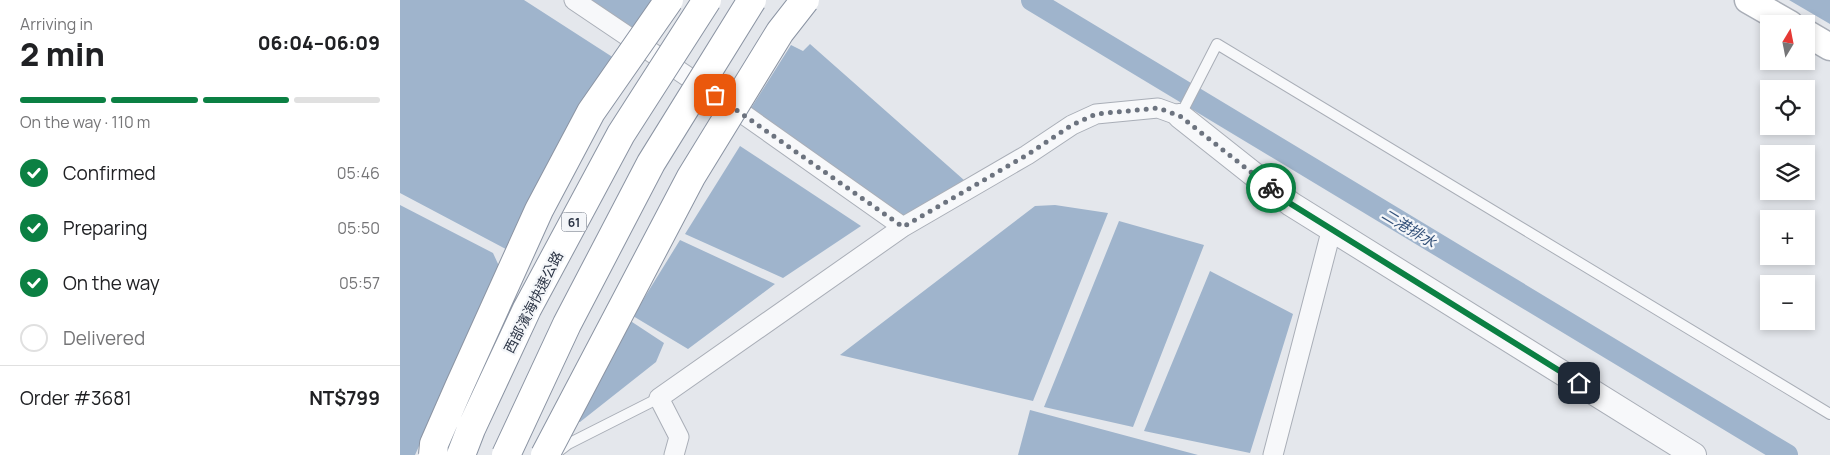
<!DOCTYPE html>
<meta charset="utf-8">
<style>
:root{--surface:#fff;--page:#f6f6f6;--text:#202124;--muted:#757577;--line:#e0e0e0;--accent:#0b8043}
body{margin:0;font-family:Manrope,"Noto Sans TC",sans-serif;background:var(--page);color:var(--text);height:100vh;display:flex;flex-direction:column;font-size:19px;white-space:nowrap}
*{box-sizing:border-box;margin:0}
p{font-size:16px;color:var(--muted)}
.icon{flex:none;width:28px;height:28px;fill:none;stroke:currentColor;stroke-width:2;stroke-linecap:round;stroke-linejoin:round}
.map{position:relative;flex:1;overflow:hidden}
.sheet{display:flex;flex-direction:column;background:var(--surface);width:400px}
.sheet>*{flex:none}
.needle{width:32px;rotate:10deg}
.tools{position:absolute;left:1360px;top:15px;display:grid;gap:10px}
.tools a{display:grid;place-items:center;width:55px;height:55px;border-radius:0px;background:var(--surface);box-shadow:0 2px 8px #0003;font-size:25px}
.pin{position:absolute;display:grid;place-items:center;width:42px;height:42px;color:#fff;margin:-21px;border-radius:10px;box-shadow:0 2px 8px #0006}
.courier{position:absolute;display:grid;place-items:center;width:50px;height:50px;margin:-25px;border:4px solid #0b8043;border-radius:50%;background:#fff;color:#222;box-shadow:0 1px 6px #0007}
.summary em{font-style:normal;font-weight:800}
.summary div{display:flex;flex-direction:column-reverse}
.summary{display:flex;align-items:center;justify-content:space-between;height:85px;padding:0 20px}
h1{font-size:32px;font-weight:800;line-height:38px}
.bar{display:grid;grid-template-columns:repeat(4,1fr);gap:8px 5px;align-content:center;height:60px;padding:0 20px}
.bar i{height:6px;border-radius:4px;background:var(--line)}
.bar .selected{background:var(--accent)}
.bar p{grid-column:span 4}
.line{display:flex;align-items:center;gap:12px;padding:0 20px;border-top:1px solid var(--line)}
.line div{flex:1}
ol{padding:0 20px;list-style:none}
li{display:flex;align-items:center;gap:15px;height:55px}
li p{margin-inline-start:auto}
li .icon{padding:5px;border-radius:50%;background:var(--accent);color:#fff;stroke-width:4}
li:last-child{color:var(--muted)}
li i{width:28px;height:28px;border:2px solid var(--line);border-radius:50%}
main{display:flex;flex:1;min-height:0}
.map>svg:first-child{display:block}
.water{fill:#9fb4cc}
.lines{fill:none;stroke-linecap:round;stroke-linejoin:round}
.canal{stroke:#9fb4cc;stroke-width:22}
.service-casing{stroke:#a9aeb7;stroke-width:12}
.minor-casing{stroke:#a9aeb7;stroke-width:21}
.tertiary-casing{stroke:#a9aeb7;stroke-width:26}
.secondary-casing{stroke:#a9aeb7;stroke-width:29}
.service{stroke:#f7f8fa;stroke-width:10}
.minor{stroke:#f7f8fa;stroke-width:19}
.tertiary{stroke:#f7f8fa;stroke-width:24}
.secondary{stroke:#fff;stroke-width:26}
.trunk-bridge-casing{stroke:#8b94a3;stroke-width:30;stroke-linecap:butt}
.trunk-bridge{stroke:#fff;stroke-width:28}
.done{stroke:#6c737f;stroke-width:5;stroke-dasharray:0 9}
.route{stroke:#0b8043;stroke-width:6}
.labels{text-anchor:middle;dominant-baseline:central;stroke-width:4.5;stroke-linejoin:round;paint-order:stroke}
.shield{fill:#f4f6f9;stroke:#676e7b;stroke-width:1}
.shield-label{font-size:12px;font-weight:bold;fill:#2b3445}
.street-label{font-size:14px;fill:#2b3445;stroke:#f4f6f9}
.water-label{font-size:15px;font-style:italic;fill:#34527a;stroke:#f4f6f9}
</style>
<main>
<section class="sheet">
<div class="summary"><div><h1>2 min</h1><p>Arriving in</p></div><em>06:04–06:09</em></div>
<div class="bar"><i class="selected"></i><i class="selected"></i><i class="selected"></i><i></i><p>On the way · 110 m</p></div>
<ol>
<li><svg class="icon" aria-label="check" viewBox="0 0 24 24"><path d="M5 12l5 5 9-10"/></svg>Confirmed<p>05:46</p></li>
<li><svg class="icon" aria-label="check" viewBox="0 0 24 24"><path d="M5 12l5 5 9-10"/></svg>Preparing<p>05:50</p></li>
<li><svg class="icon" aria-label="check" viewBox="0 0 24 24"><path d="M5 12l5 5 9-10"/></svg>On the way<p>05:57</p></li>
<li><i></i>Delivered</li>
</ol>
<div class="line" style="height:65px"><div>Order #3681</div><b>NT$799</b></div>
</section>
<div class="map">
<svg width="1430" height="455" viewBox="0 0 1430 455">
<rect width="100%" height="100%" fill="#e4e7ec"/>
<!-- water -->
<path class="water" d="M0 0H124L214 58 123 258 0 193Z
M174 0H263L237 43Z
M1389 0H1430V24Z
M410 44 573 188 503 227 346 116 391 45 403 51Z
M340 146 461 226 383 278 285 234Z
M0 205 93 253 99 266 15 455H0Z
M655 205 708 213 633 401 440 355 635 206Z
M719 221 804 245 733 427 644 407Z
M280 240 375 284 288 349 233 316Z
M810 271 893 314 850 453 744 431Z
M226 318 264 343 256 362 180 422 163 421Z
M630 410 798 455H618Z"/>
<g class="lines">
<!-- canal -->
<path class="canal" d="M632 0 1387 455"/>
<defs>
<path id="service" d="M780 116 817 44 1430 414
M155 454 168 444 259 398"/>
<path id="minor" d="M174 0 346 116 503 227 627 155 672 125 696 114 758 108 780 116
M274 455 279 437 259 398 503 227
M873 455 932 228"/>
<path id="tertiary" d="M780 116 891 204 1294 455"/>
<path id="secondary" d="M1348 0 1390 24
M1406 33 1430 47"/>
</defs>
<!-- service casing -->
<use href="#service" class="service-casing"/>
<!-- minor casing -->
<use href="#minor" class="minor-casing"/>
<!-- tertiary casing -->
<use href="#tertiary" class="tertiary-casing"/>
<!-- secondary casing -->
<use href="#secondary" class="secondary-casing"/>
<!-- service -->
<use href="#service" class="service"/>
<!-- minor -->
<use href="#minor" class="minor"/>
<!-- tertiary -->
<use href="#tertiary" class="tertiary"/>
<!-- secondary -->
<use href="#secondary" class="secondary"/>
<defs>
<path id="trunk-bridge" d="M33 455 34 444 59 387 139 210 191 112 269 0
M61 455 71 429 127 309 221 134 307 0
M106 455 167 324 251 163 352 0
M145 455 291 177 380 32 405 0"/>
</defs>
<!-- trunk-bridge casing -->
<use href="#trunk-bridge" class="trunk-bridge-casing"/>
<!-- trunk-bridge -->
<use href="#trunk-bridge" class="trunk-bridge"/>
</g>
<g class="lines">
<!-- done -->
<path class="done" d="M315 95 503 227 627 155 672 125 696 114 758 108 780 116 871 188"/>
<!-- route -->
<path class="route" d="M871 188 891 204 1179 383"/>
</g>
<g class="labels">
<!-- shield labels -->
<rect class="shield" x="161.5" y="212.5" width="25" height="19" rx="4"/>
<g class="shield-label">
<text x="174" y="222">61</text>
</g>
<!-- street labels -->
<g class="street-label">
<text transform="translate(133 302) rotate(-63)">西部濱海快速公路</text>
</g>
<!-- water labels -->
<g class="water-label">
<text transform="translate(1009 228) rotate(31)">二港排水</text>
</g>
</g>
</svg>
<div class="tools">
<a><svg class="needle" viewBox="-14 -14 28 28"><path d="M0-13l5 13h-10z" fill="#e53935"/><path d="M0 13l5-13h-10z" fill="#757577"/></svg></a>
<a><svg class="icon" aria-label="locate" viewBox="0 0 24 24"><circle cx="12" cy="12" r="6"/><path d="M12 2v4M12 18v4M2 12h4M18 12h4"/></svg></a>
<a><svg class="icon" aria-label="layers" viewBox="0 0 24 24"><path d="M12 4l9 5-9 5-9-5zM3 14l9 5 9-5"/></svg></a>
<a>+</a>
<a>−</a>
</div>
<div class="pin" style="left:315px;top:95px;background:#ea580c"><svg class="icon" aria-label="bag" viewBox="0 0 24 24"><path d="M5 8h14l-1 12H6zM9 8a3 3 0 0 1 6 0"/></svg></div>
<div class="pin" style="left:1179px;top:383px;background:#1f2937"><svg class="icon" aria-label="home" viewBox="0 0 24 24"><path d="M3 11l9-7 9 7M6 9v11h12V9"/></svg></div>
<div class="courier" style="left:871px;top:188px"><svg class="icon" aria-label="bike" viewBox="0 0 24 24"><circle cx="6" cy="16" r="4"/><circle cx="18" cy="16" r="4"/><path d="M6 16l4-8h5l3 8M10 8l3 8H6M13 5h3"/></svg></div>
</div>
</main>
